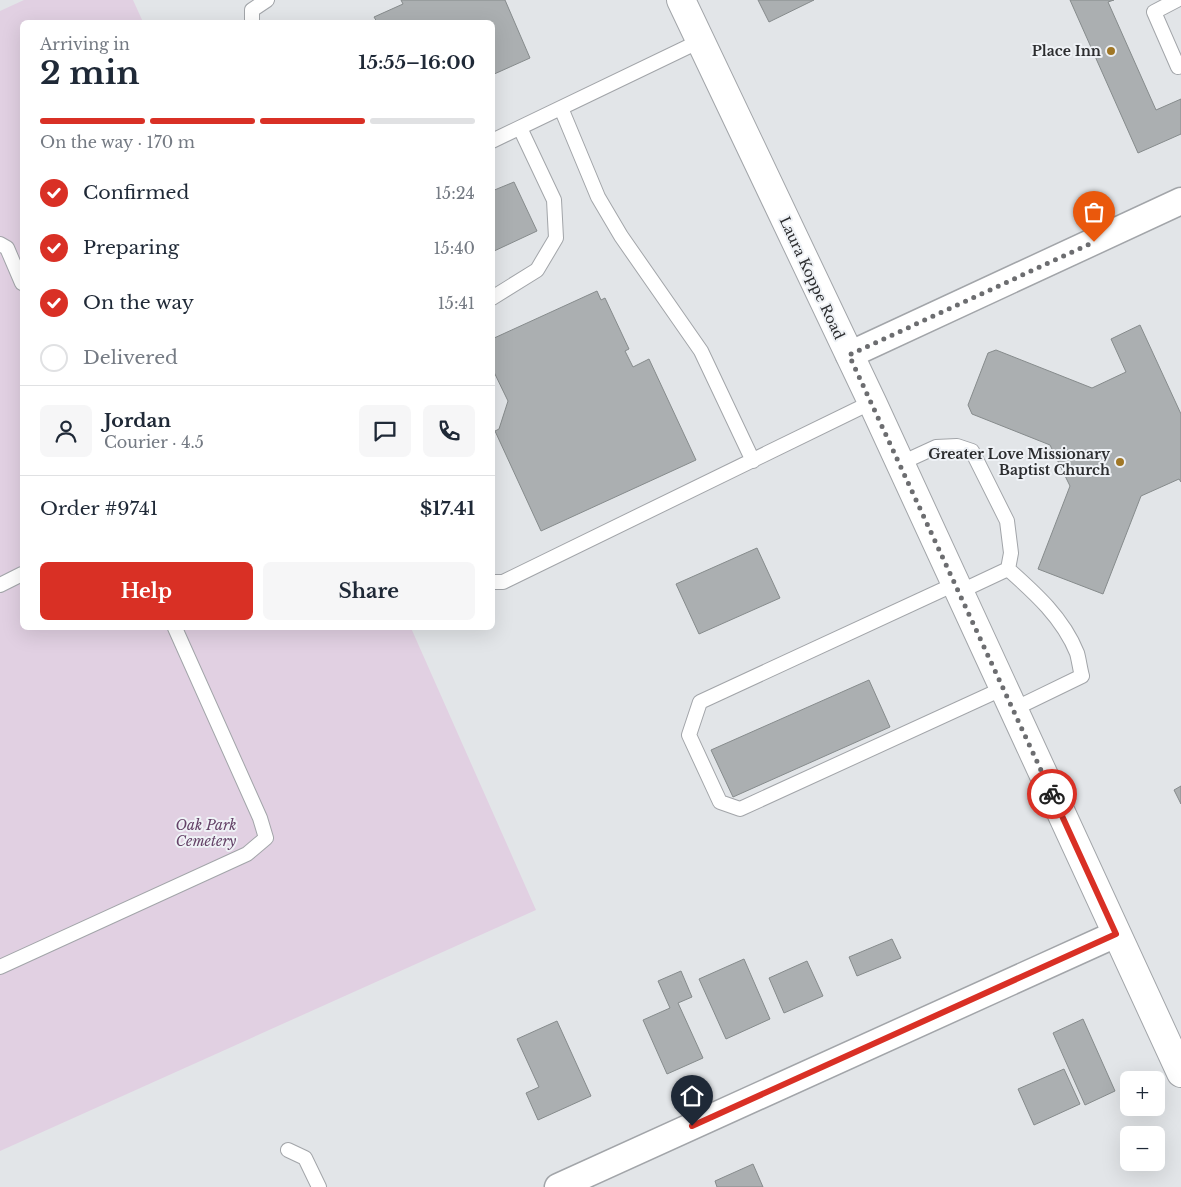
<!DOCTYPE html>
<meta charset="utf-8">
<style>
:root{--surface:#fff;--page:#f6f6f7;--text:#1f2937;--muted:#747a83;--line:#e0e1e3;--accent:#d93025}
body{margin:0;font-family:"Libre Baskerville",serif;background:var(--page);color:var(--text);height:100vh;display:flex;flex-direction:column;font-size:19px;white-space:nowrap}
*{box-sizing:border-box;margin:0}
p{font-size:16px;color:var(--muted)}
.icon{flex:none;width:28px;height:28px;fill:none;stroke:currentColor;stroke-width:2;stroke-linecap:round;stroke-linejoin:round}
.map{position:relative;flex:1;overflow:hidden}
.details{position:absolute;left:20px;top:20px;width:475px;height:610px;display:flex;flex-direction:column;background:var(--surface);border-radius:8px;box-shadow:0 5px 20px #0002}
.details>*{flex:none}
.controls{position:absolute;left:1120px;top:1071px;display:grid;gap:10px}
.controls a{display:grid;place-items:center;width:45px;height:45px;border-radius:8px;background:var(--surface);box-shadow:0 5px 20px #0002;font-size:25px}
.pin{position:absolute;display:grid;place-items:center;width:42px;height:42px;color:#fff;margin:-51px -21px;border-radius:50% 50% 50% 0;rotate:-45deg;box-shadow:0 0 5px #0007}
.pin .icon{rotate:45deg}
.courier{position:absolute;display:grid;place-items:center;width:50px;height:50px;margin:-25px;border:4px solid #d93025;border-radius:50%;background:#fff;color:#222;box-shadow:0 1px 6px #0007}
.summary em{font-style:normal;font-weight:700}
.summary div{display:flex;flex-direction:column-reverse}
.summary{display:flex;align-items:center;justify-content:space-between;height:85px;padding:0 20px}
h1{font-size:32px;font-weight:700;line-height:38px}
.bar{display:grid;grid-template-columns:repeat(4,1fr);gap:8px 5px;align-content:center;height:60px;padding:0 20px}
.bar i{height:6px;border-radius:4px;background:var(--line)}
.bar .active{background:var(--accent)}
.bar p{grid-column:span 4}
.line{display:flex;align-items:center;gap:12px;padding:0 20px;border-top:1px solid var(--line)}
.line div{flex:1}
.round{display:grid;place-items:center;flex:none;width:52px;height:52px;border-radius:8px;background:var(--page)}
ol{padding:0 20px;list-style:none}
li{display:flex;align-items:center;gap:15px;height:55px}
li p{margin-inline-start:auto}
li .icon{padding:5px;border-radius:50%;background:var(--accent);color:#fff;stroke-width:4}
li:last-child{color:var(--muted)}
li i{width:28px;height:28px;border:2px solid var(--line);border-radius:50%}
.button{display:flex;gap:10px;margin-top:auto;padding:10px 20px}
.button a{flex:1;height:58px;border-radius:8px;background:var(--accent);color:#fff;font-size:20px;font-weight:700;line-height:58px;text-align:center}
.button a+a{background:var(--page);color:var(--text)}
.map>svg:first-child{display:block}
.green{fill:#e1d0e2}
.building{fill:#abafb1;stroke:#868b8c}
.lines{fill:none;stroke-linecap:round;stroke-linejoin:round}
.lane-casing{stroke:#a2a5a9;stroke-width:16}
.street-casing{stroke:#a2a5a9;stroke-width:29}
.secondary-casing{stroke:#a2a5a9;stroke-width:30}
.lane{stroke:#fff;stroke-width:14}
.street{stroke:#fff;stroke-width:26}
.secondary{stroke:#fff;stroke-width:28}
.done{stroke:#6c6d70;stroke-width:5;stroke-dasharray:0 9}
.route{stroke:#d93025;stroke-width:6}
.poi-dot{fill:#a07726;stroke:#eff2f6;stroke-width:2}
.labels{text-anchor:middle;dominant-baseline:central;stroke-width:4;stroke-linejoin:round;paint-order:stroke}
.poi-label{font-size:14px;font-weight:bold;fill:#2c2d2f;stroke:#eff2f6;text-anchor:end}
.street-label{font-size:14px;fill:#2c2d2f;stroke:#eff2f6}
.park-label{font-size:14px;font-style:italic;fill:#644267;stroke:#eff2f6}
</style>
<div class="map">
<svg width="1181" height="1187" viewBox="0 0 1181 1187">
<rect width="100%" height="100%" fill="#e2e5e8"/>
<!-- green -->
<path class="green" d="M24 0H133L143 22H22V628H411L536 910 0 1151V11Z"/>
<!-- building -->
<path class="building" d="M401 0H505L530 58 492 75V22H377L374 17 403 4Z
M758 0H814L769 22Z
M1070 0H1114L1108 2 1156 110 1181 99V134L1138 153Z
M514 182 537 231 492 252V191Z
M597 291 601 300 605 298 629 349 625 351 633 367 649 359 696 460 541 531 495 431 499 429 508 401 492 368V339Z
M1140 325 1181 414V482L1179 479 1141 496 1103 594 1038 569 1070 486 1050 445 972 414 968 405 988 353 996 350 1092 388 1126 372 1111 339Z
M757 548 780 598 699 634 676 584Z
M869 680 890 727 733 797 711 750Z
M1181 786V804L1174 790Z
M892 939 901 958 857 976 849 957Z
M744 959 770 1019 726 1039 699 979Z
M807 961 823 996 784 1013 769 978Z
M681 971 692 997 678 1003 703 1058 667 1074 643 1020 670 1008 658 981Z
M1083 1019 1115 1091 1085 1105 1053 1033Z
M557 1021 591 1096 538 1120 526 1093 539 1087 517 1039Z
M1064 1069 1080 1104 1034 1125 1018 1089Z
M753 1164 763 1187H717L715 1181Z"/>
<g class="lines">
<defs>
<path id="lane" d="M1177 0 1154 12 1178 67 1181 66
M252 22V10L267 0
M561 108 598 197 621 236 701 351 753 461
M492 141 700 41
M0 244 7 248 22 283
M492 298 537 270 556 238 554 200 520 128
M899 464 936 447 957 446 972 451 1007 521 1011 553 1008 569 959 592
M1008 569C1035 593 1063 618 1077 653 1079 660 1080 669 1082 676L1014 709
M492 582H503L872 402
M955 584 700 702 689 735 720 802 740 809 1004 688
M0 585 22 574
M0 967 247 854 266 838 260 818 175 628
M288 1150 305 1158 319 1187"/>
<path id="street" d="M849 355 1181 201
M558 1187 1116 934"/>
<path id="secondary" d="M681 0 872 402 1181 1073"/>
</defs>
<!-- lane casing -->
<use href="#lane" class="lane-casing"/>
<!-- street casing -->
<use href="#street" class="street-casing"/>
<!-- secondary casing -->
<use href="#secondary" class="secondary-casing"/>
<!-- lane -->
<use href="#lane" class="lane"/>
<!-- street -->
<use href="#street" class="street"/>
<!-- secondary -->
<use href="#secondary" class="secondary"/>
</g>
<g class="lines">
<!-- done -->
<path class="done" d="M1052 794 849 355 1094 242"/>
<!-- route -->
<path class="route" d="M692 1126 1116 934 1052 794"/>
</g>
<!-- markers -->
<g class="poi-dot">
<circle cx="1111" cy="51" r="5"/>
<circle cx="1120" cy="462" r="5"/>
</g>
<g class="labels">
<!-- poi labels -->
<g class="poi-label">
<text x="1101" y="51">Place Inn</text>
<text x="1110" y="454">Greater Love Missionary<tspan x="1110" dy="16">Baptist Church</tspan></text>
</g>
<!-- street labels -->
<g class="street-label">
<text transform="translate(812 278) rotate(65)">Laura Koppe Road</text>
</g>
<!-- park labels -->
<g class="park-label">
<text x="206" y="825">Oak Park<tspan x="206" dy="16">Cemetery</tspan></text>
</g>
</g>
</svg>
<div class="controls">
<a>+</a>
<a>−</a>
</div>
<div class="pin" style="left:1094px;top:242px;background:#ea580c"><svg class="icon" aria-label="bag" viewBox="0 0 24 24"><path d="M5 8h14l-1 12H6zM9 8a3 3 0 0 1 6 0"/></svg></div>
<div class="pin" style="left:692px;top:1126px;background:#1f2937"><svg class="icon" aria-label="home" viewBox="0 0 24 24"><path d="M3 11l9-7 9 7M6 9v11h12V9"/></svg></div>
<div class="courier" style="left:1052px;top:794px"><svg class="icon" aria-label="bike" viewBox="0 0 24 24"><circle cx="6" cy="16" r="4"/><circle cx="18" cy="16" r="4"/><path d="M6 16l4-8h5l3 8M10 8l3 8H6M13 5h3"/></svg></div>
<section class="details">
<div class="summary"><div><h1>2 min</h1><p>Arriving in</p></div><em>15:55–16:00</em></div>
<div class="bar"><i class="active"></i><i class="active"></i><i class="active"></i><i></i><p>On the way · 170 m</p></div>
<ol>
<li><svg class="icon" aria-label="check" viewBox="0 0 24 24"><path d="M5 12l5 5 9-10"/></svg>Confirmed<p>15:24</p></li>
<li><svg class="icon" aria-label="check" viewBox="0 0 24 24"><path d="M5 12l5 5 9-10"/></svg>Preparing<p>15:40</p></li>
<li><svg class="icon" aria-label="check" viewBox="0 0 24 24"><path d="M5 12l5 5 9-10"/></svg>On the way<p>15:41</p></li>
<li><i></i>Delivered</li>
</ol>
<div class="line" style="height:90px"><a class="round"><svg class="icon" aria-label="person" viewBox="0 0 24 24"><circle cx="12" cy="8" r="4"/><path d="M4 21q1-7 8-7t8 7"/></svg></a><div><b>Jordan</b><p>Courier · 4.5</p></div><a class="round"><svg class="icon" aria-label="chat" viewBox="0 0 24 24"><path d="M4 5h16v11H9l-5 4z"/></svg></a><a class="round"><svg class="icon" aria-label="phone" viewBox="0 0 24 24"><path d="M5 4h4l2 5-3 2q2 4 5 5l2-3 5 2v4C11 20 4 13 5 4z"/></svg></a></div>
<div class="line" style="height:65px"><div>Order #9741</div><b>$17.41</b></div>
<div class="button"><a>Help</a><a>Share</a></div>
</section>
</div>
